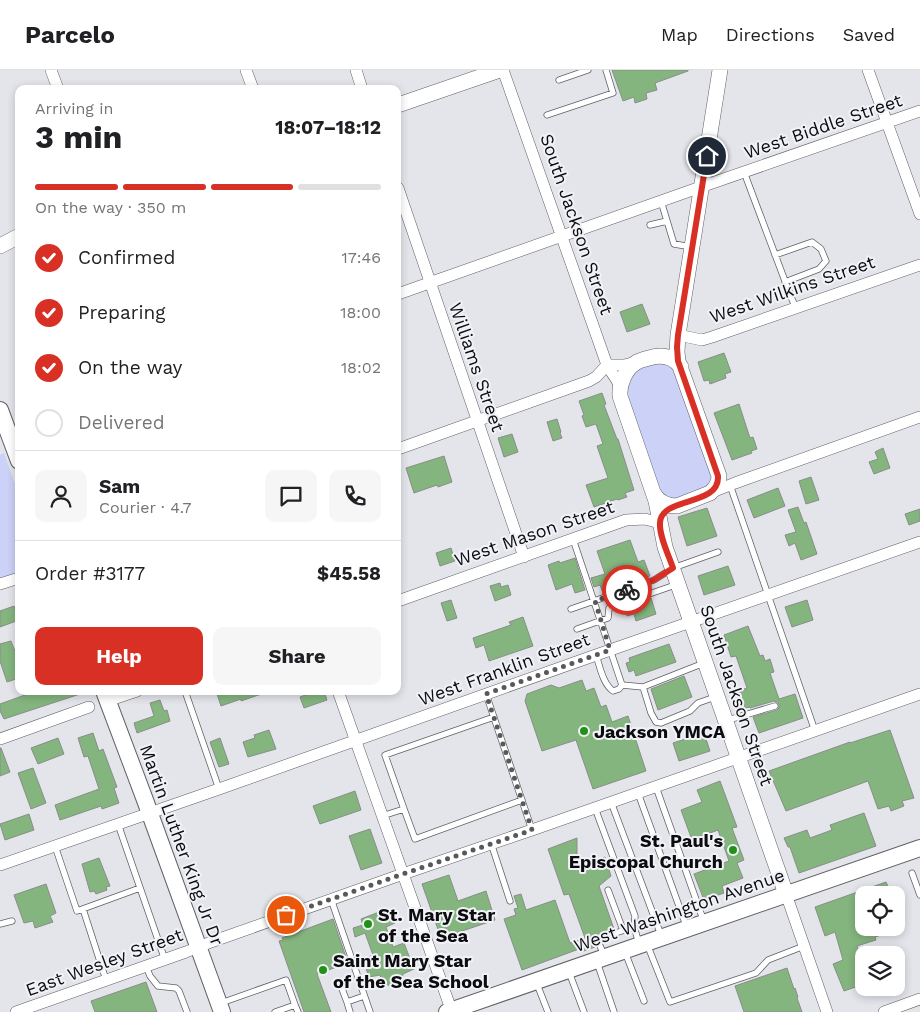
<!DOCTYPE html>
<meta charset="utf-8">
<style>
:root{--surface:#fff;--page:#f6f6f6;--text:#202124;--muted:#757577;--line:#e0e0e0;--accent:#d93025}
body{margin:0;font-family:"Work Sans",sans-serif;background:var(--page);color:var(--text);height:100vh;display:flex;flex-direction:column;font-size:19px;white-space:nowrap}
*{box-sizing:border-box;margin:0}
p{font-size:16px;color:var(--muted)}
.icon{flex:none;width:28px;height:28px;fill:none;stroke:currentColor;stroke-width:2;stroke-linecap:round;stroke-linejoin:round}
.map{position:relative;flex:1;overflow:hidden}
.drawer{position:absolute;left:15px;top:15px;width:386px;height:610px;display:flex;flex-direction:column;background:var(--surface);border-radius:10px;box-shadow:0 2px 8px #0003}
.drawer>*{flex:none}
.buttons{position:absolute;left:855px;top:816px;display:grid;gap:10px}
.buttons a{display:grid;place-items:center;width:50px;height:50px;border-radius:10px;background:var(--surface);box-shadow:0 2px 8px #0003;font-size:25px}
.pin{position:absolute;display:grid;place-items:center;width:42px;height:42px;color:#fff;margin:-21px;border:2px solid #fff;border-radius:50%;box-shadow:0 1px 5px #0007}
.courier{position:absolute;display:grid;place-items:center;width:50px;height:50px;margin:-25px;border:4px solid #d93025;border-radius:50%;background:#fff;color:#222;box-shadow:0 1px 6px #0007}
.overview em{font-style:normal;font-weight:700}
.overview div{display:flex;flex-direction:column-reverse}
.overview{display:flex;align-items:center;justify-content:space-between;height:85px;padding:0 20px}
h1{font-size:32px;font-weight:700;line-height:38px}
.bar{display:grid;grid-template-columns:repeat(4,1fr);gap:8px 5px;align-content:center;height:60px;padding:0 20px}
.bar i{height:6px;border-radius:4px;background:var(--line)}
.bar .current{background:var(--accent)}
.bar p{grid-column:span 4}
.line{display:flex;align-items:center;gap:12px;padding:0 20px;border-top:1px solid var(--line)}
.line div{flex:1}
.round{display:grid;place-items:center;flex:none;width:52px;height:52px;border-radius:10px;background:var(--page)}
ol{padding:0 20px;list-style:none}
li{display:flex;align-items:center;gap:15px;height:55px}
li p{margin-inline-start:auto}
li .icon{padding:5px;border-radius:50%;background:var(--accent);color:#fff;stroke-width:4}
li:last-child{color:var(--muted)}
li i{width:28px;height:28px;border:2px solid var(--line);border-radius:50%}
.primary-button{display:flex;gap:10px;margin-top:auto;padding:10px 20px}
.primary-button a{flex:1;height:58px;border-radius:10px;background:var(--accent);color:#fff;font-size:20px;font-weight:700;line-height:58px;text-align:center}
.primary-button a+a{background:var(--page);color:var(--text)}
header{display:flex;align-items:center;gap:30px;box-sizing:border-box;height:70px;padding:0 25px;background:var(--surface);border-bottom:1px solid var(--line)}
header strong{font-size:24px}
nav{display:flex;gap:28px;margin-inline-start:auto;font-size:18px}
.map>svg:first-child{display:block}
.green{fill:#ccd1f7}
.building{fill:#84b57e;stroke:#898d89}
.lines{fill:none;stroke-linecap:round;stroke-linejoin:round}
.service-casing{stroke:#5f6065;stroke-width:7}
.minor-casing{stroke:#5f6065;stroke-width:12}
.tertiary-casing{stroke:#5f6065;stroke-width:16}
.secondary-casing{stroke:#5f6065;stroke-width:18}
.service{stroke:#fff;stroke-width:5.5}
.minor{stroke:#fff;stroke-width:11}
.tertiary{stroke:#fff;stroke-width:15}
.secondary{stroke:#fff;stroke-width:16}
.done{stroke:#58585b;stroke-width:5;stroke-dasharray:0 9}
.route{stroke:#d93025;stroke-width:6}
.poi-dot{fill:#229118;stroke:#f1f2f8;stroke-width:2}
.labels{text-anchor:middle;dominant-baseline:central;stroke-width:4;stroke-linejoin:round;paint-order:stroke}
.street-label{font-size:18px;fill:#0c0c0e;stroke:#f1f2f8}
.poi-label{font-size:18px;font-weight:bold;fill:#0c0c0e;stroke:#f1f2f8;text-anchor:start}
</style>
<header>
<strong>Parcelo</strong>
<nav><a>Map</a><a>Directions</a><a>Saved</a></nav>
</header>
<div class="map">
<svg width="920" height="942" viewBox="0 0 920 942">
<rect width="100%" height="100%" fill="#e4e5eb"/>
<!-- green -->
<path class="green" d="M655 286 668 287 719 411 677 436 657 430 623 309Z
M4 383 19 425V504L0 511V385Z"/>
<!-- building -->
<path class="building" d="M612 0H688V1L655 13 657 20 646 23 647 29 635 33 634 27 623 31Z
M642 234 650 254 627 262 620 242Z
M724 283 731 302 725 304 726 308 710 314 709 310 704 311 698 292Z
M602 323 606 334 604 335 617 369H618L634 420 625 423 627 427 618 430 617 429 594 437 586 415 608 408 597 376 603 374 596 354 586 357 582 346 584 345 579 331Z
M739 334 750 368 753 367 757 379 751 381 752 383 732 390 714 343Z
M557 349 561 362 560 363 562 368 553 371 547 352Z
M512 364 518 382 504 387 498 368Z
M883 378 890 398 874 404 869 392 878 389 875 382Z
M444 386 452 412 438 417 437 415 414 423 406 398Z
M811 407 819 430 806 434 799 411Z
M778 418 785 436 754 448 747 430Z
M798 437 804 453 806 452 817 484 801 490 795 473 789 476 785 465 796 462 788 440Z
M707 438 717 466 687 476 678 447Z
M920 439V451L909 455 905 444Z
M630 470 638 492 644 490 650 506 603 523 600 515 594 517 591 508 605 504 597 481Z
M451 478 455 491 440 496 436 483Z
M575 488 585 520 575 523 572 514 556 520 548 495 559 491 560 493Z
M728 496 735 515 704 525 698 506Z
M500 513 501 517 508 515 511 525 495 531 490 516Z
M651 528 656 544 636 551 634 544 627 546 624 538Z
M451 530 457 548 447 551 441 533Z
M807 530 813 550 792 557 785 537Z
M14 536 19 550 0 557V541Z
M523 547 533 576 489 591 484 575 476 578 473 568 511 555 509 552Z
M748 556 760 586 763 585 765 591 770 589 774 602 770 603 779 629 795 624 803 648 759 663 753 647 777 640 779 638V634L777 632 774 631 750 638V637L745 638 739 621 747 618 736 586 731 587 724 565Z
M11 571 19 592V608L7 612 0 591V574Z
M669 574 676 592 636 606 634 600 629 602 626 593 630 592 629 588Z
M684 606 692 627 658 640 651 619Z
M582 610 586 621 594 618 601 637 606 635 612 652 628 646 646 701 593 719 576 670 542 681 525 631 527 624 551 615 559 618Z
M36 621H83V623L4 649 0 641V634Z
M216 621H267V622L241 631V629L221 636Z
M316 621H324L327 630 304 638 300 627Z
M160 630 164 641 167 640 170 651 137 663 134 653 154 646 150 633Z
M269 660 276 679 248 687 243 672 255 668 254 665Z
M890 660 914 728 902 731 904 736 891 741 889 736 878 739 868 711 786 741 769 701 850 672V673Z
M93 663 99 681 103 679 117 717 114 718 119 733 102 739 101 736 60 750 55 735 99 719 88 686 84 687 78 668Z
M704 663 710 681 679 691 673 673Z
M58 668 64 684 38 694 31 678Z
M220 668 229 694 219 697 210 672Z
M0 678H1L10 702 0 706Z
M33 698 46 733 31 739 18 703Z
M720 711 737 757 732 758 744 790 737 793 743 808 722 816 724 823 704 830 694 804 729 791 718 760 692 770 681 740 702 732 697 720Z
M355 721 361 740 320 754 313 736Z
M864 743 876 776 799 803 790 777H788L784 768 807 760 810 768 832 760 830 755Z
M29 744 34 760 5 770 0 754Z
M370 759 382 793 361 800 349 766Z
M577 768V797L605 787 611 806 599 816 614 859 592 866 593 871 595 877 581 882 579 879 522 900 504 849 516 845 514 839 518 838 514 826 521 824 526 840 555 830 570 873 585 868 569 824 564 825 548 779Z
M99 788 110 816 106 817 107 820 96 824 94 821 90 822 82 794Z
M449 805 458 831 486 821 495 850 441 868 422 814Z
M886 812 892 825H864V858H879L881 865 875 867 876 870 857 876 864 895V914L844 921 833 894 843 890 835 862 825 866 815 837Z
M46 814 56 843 50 846 53 852 35 858 33 851 24 853 14 825Z
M379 842 381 849 391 845 395 853 386 857 393 877 404 873 414 899 403 904 402 910 396 916 392 917 384 913 382 911 380 905 369 907 363 890 373 885 365 863 355 867 353 858 363 855 361 849Z
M333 849 348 893 317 904 331 942H304L279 871 283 870 282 868Z
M787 898 794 919 795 918 798 927 797 928 802 942H744L735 916Z
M146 912 157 942H95L91 931Z"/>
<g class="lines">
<defs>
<path id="service" d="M559 10 588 0
M547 45 613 23 606 0
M744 102 791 227 796 238
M661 131 674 174 692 177
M650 155 667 151
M775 185 812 172 821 179 826 191 819 199 785 212
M730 415 815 661
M573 469 622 615
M571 539 654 510 673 498 718 482
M577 559 608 548 609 538 678 514
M596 585C600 597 603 614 613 621L619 619 622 615 643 617
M704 593 643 617 651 643 656 652 661 653 690 641 698 633 715 627
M185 621 219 719
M486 624 532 760
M728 650 775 636
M656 717 704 852
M638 723 687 858
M611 732 661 865
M595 738 635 846 634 857
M404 739 415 769 522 730
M382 746 404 739 385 685 494 647
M118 754 165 890
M491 773 510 831
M55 776 77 841 140 818
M912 803 920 825
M608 820 623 860
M331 829 370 942
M83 839 106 910
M0 854 12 851
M647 874 670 932 756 903 768 890 804 876
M625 882 644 931
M604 885 597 869 634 857 639 873
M597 892 614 942
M146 896 150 906 158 916 176 918 179 921 187 942
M569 902 584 942
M339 911 347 932
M537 914 548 942
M221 933 286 910 295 935 275 942
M295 935 298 942
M350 942 347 932 364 926"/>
<path id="minor" d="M51 0 58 19
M246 0 253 19
M356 0 362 19
M503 0 607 295C611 303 617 308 620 317
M868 0 920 144
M398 118 524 487
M398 224 715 112 920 41
M678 265 702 270 712 267 920 195
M607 295H624L637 292
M398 379 589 311 596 307 607 295
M710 423 735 413 920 347
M0 514 19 508
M398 531 626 450 645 449 660 453
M338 621 452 942
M107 631 137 621
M0 669 89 637
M0 795 219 719 596 585 920 472
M786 824 827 942
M16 942 186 882 211 872 403 804 532 760 920 624
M884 942 920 929"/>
<path id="tertiary" d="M398 35 500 0
M0 176 19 166
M681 297C673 286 662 284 649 288 645 289 641 290 637 292 626 298 619 313 620 326L656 431 665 477 786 824
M654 424C659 433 667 436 677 436L710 423C716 418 719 413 719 406L678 291 677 282 678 265 720 0"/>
<path id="secondary" d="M0 340 19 391
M104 621 145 730 222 942
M447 942 920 778"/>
</defs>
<!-- service casing -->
<use href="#service" class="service-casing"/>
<!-- minor casing -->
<use href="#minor" class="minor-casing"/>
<!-- tertiary casing -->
<use href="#tertiary" class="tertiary-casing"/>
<!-- secondary casing -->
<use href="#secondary" class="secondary-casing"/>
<!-- service -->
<use href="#service" class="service"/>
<!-- minor -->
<use href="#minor" class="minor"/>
<!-- tertiary -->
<use href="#tertiary" class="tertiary"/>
<!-- secondary -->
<use href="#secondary" class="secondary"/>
</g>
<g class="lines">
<!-- done -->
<path class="done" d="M286 845 403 804 532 760 486 624 610 580 595 531 627 520"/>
<!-- route -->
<path class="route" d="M627 520 654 510 673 498C669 486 659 466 660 453 661 426 720 437 718 406L678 291 677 277 678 265 707 86"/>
</g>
<!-- markers -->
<g class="poi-dot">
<circle cx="584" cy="661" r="5"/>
<circle cx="733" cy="780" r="5"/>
<circle cx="368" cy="854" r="5"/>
<circle cx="323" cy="900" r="5"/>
</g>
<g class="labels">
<!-- street labels -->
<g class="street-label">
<text transform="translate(823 56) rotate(-19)">West Biddle Street</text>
<text transform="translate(577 154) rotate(71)">South Jackson Street</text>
<text transform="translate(792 219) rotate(-19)">West Wilkins Street</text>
<text transform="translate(477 297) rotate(71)">Williams Street</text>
<text transform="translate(534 463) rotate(-19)">West Mason Street</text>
<text transform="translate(504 599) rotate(-20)">West Franklin Street</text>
<text transform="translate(737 625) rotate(71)">South Jackson Street</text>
<text transform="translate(182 775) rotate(70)">Martin Luther King Jr Dr</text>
<text transform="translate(679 840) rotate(-19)">West Washington Avenue</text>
<text transform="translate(104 892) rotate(-20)">East Wesley Street</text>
</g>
<!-- poi labels -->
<g class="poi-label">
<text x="594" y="661">Jackson YMCA</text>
<text x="723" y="770" text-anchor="end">St. Paul's<tspan x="723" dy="21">Episcopal Church</tspan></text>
<text x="378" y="844">St. Mary Star<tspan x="378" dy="21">of the Sea</tspan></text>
<text x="333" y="890">Saint Mary Star<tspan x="333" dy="21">of the Sea School</tspan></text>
</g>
</g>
</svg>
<div class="buttons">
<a><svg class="icon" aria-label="locate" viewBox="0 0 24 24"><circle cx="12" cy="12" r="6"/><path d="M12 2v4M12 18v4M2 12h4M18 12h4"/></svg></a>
<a><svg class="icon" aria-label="layers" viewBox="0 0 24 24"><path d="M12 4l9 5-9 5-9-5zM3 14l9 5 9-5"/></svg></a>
</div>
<div class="pin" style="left:286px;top:845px;background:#ea580c"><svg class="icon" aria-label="bag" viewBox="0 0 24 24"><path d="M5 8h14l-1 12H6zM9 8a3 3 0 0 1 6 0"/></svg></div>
<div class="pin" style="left:707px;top:86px;background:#1f2937"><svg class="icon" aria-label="home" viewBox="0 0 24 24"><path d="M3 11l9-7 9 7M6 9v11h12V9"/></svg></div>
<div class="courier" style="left:627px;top:520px"><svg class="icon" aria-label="bike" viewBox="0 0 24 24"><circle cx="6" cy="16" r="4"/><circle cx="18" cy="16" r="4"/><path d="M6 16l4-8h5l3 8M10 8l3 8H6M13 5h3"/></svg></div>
<section class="drawer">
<div class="overview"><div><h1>3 min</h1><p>Arriving in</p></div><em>18:07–18:12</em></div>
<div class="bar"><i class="current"></i><i class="current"></i><i class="current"></i><i></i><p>On the way · 350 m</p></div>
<ol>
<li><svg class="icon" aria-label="check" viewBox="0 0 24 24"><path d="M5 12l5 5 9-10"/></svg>Confirmed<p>17:46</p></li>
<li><svg class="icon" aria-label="check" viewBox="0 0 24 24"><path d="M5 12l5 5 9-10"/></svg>Preparing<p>18:00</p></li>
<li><svg class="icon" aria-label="check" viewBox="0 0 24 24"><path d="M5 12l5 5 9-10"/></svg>On the way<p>18:02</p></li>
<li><i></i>Delivered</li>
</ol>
<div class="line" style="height:90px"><a class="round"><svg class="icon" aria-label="person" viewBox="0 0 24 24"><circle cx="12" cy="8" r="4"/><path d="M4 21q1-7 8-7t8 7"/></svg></a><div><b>Sam</b><p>Courier · 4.7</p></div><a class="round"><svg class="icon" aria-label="chat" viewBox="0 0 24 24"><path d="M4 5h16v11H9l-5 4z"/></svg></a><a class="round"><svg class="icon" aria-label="phone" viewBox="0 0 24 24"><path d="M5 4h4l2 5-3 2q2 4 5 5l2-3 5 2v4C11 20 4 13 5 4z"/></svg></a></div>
<div class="line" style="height:65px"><div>Order #3177</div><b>$45.58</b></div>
<div class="primary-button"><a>Help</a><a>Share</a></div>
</section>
</div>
